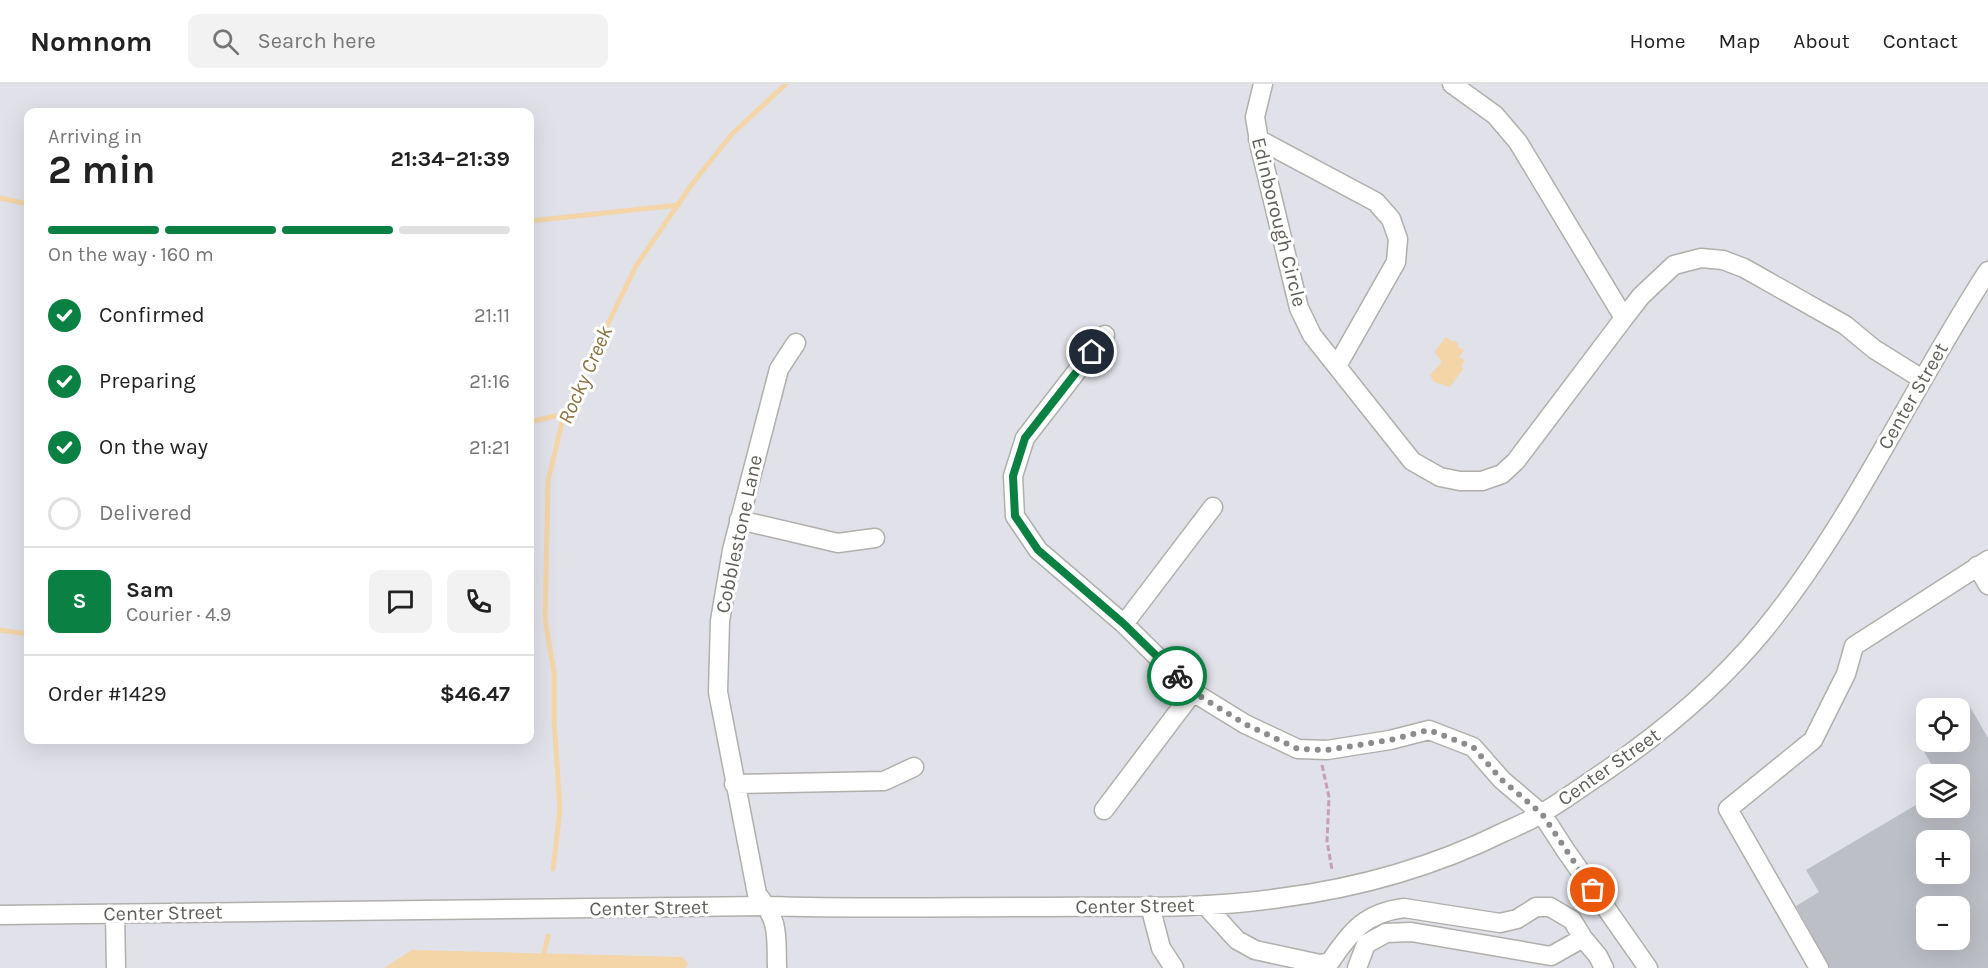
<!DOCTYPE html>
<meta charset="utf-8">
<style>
:root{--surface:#fff;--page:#f2f2f2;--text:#222;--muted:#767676;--line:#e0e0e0;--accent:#0b8043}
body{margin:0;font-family:Karla,sans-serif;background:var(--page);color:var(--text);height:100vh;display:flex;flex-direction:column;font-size:22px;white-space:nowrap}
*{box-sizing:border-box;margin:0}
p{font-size:20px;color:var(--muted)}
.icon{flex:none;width:33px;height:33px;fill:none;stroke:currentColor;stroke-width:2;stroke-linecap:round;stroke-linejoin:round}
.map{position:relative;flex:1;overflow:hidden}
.details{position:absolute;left:24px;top:24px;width:510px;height:636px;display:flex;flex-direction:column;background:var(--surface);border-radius:12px;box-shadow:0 6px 24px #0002}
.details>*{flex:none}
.controls{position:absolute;left:1916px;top:614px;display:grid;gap:12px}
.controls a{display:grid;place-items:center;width:54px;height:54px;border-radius:12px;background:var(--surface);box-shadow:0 6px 24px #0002;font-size:30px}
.pin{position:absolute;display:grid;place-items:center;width:51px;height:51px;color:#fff;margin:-26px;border:3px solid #fff;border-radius:50%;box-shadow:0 2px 6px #0007}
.courier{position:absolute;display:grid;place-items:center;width:60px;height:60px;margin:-30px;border:4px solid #0b8043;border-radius:50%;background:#fff;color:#222;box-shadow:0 2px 8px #0007}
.headline em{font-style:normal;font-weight:700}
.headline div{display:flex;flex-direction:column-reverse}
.headline{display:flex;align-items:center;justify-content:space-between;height:102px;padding:0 24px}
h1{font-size:39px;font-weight:700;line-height:45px}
.bar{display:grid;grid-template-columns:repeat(4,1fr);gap:9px 6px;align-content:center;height:72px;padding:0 24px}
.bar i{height:8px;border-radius:4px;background:var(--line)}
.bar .selected{background:var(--accent)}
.bar p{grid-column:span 4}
.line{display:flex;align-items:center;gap:15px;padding:0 24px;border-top:2px solid var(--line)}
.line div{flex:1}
.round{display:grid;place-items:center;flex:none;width:63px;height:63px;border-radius:12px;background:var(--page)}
ol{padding:0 24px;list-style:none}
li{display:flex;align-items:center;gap:18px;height:66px}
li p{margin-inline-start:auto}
li .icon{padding:6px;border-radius:50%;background:var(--accent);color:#fff;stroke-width:4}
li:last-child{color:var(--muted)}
li i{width:33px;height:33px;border:3px solid var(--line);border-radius:50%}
header{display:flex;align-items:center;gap:36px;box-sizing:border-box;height:84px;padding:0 30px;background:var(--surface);border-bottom:2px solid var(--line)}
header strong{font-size:28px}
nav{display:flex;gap:33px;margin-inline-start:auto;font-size:21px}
.search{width:420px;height:54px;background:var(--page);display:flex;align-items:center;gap:15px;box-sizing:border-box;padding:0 21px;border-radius:12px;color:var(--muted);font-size:22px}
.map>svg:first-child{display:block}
.water{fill:#f3d5a8}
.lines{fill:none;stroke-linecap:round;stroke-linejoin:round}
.stream{stroke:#f3d5a8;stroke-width:5}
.building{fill:#bdbfc6;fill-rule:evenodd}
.minor-casing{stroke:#b0afaa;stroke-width:21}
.path{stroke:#c69fb5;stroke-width:3;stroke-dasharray:6 3;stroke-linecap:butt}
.minor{stroke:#fff;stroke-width:18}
.done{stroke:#8d8c8c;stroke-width:6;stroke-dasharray:0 10.8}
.route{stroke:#0b8043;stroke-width:8}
.labels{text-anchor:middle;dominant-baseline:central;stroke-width:6;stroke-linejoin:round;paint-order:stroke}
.street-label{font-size:20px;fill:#605e59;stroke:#fff}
.water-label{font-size:21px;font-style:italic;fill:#8a7140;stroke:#fff}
</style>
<header>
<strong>Nomnom</strong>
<div class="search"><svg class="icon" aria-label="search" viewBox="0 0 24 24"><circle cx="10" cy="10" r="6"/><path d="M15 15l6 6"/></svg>Search here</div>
<nav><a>Home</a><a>Map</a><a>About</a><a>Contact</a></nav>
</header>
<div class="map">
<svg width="1988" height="884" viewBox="0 0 1988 884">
<rect width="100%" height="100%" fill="#e1e1ea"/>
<!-- water -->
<path class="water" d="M1446 253 1453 258 1454 256 1459 260 1458 263 1464 266 1459 273 1465 276 1461 282 1463 285 1450 303 1434 298 1430 291 1442 278 1434 268Z
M412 866 682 873 688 879 686 884H384Z"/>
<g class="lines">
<!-- stream -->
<path class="stream" d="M0 114 28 120
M530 137 679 121
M530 338 564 330
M0 546 28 550
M553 785 560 725 554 637V588L545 535 547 451 548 397 564 330 636 182 692 100 732 50 786 0
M544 869 548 852"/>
</g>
<!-- building -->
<path class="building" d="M1968 619 1988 654V884H1830L1796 822 1819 808 1806 786 1926 715V723H1959V690H1937L1918 657H1959V625ZM1926 756H1959V789H1926ZM1926 822H1959V855H1926Z"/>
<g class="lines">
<defs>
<path id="minor" d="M1263 0 1255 33 1260 63 1299 224 1312 251 1412 377 1440 393 1460 397H1482L1502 390 1516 377 1624 234 1518 58 1495 31 1452 0
M1258 55 1376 118 1391 135 1398 155 1396 178 1337 282
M1624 234 1641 212 1674 181 1701 174 1723 176 1744 184 1845 241 1874 265 1922 295
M1105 251 1025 354 1013 392 1015 432 1038 466 1124 540 1193 608 1245 640 1298 665 1327 666 1390 656 1429 646 1473 663 1502 696 1542 730 1566 767 1648 884
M739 436 838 459 875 454
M1977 482 1988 501
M1124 540 1213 423
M734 700 884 697 914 683
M1104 726 1193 608
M1205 821 1237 856 1255 866 1320 880 1330 878C1351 847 1365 829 1404 824L1500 839 1517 835 1536 823H1550L1572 836 1583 854 1598 872 1604 884
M1150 822 1161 864 1174 884
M115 830 116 884
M0 831 767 822C858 825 948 823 1039 823 1119 822 1201 826 1280 814 1358 804 1433 783 1504 748 1517 742 1532 736 1544 728 1566 715 1586 700 1607 686 1665 646 1719 601 1764 546 1853 437 1911 305 1988 187
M777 884C776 850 780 838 757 810L718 608 720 537 732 466 779 285 796 259
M1357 884 1366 860 1386 849 1411 848 1551 872 1583 854
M1819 884 1728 725 1813 656 1846 590 1854 562 1988 476"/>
</defs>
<!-- minor casing -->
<use href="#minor" class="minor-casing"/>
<!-- path -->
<path class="path" d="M1322 681 1329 713 1327 757 1332 786"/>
<!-- minor -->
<use href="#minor" class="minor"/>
</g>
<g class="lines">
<!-- done -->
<path class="done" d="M1177 592 1193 608 1245 640 1298 665 1327 666 1390 656 1429 646 1473 663 1502 696 1542 730 1593 806"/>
<!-- route -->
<path class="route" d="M1092 268 1025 354 1013 392 1015 432 1038 466 1124 540 1177 592"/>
</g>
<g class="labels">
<!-- street labels -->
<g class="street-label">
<text transform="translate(1279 138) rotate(76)">Edinborough Circle</text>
<text transform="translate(1913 312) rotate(-60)">Center Street</text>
<text transform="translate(739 450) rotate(-78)">Cobblestone Lane</text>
<text transform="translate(1609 683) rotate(-35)">Center Street</text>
<text transform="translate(1135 822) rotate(-1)">Center Street</text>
<text transform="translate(649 824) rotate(-1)">Center Street</text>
<text transform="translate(163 829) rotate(-1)">Center Street</text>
</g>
<!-- water labels -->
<g class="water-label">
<text transform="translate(585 291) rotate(-66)">Rocky Creek</text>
</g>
</g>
</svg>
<div class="controls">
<a><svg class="icon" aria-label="locate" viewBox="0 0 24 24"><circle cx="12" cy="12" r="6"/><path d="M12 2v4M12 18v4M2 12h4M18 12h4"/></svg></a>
<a><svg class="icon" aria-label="layers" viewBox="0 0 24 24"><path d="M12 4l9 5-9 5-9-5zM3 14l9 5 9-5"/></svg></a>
<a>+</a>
<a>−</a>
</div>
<div class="pin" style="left:1593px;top:806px;background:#ea580c"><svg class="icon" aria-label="bag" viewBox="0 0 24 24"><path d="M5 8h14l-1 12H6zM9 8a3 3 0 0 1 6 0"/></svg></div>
<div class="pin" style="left:1092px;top:268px;background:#1f2937"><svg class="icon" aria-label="home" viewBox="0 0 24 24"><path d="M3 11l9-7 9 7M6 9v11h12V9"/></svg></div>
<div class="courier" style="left:1177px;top:592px"><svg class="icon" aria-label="bike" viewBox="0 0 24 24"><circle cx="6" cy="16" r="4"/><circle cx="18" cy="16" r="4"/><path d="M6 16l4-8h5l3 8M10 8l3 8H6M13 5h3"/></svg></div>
<section class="details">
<div class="headline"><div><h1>2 min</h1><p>Arriving in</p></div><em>21:34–21:39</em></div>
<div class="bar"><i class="selected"></i><i class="selected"></i><i class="selected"></i><i></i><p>On the way · 160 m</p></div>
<ol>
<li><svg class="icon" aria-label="check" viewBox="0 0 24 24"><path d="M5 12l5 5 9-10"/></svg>Confirmed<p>21:11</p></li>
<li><svg class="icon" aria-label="check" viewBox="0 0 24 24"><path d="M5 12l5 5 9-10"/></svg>Preparing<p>21:16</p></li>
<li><svg class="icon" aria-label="check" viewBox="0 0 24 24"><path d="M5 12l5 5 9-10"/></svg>On the way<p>21:21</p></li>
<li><i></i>Delivered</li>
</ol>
<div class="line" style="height:108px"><b class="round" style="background:var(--accent);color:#fff">S</b><div><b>Sam</b><p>Courier · 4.9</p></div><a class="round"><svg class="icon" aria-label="chat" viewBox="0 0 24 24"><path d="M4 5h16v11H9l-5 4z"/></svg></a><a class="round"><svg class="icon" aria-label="phone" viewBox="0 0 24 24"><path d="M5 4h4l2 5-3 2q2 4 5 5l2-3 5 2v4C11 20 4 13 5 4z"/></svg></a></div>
<div class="line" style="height:78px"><div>Order #1429</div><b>$46.47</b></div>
</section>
</div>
